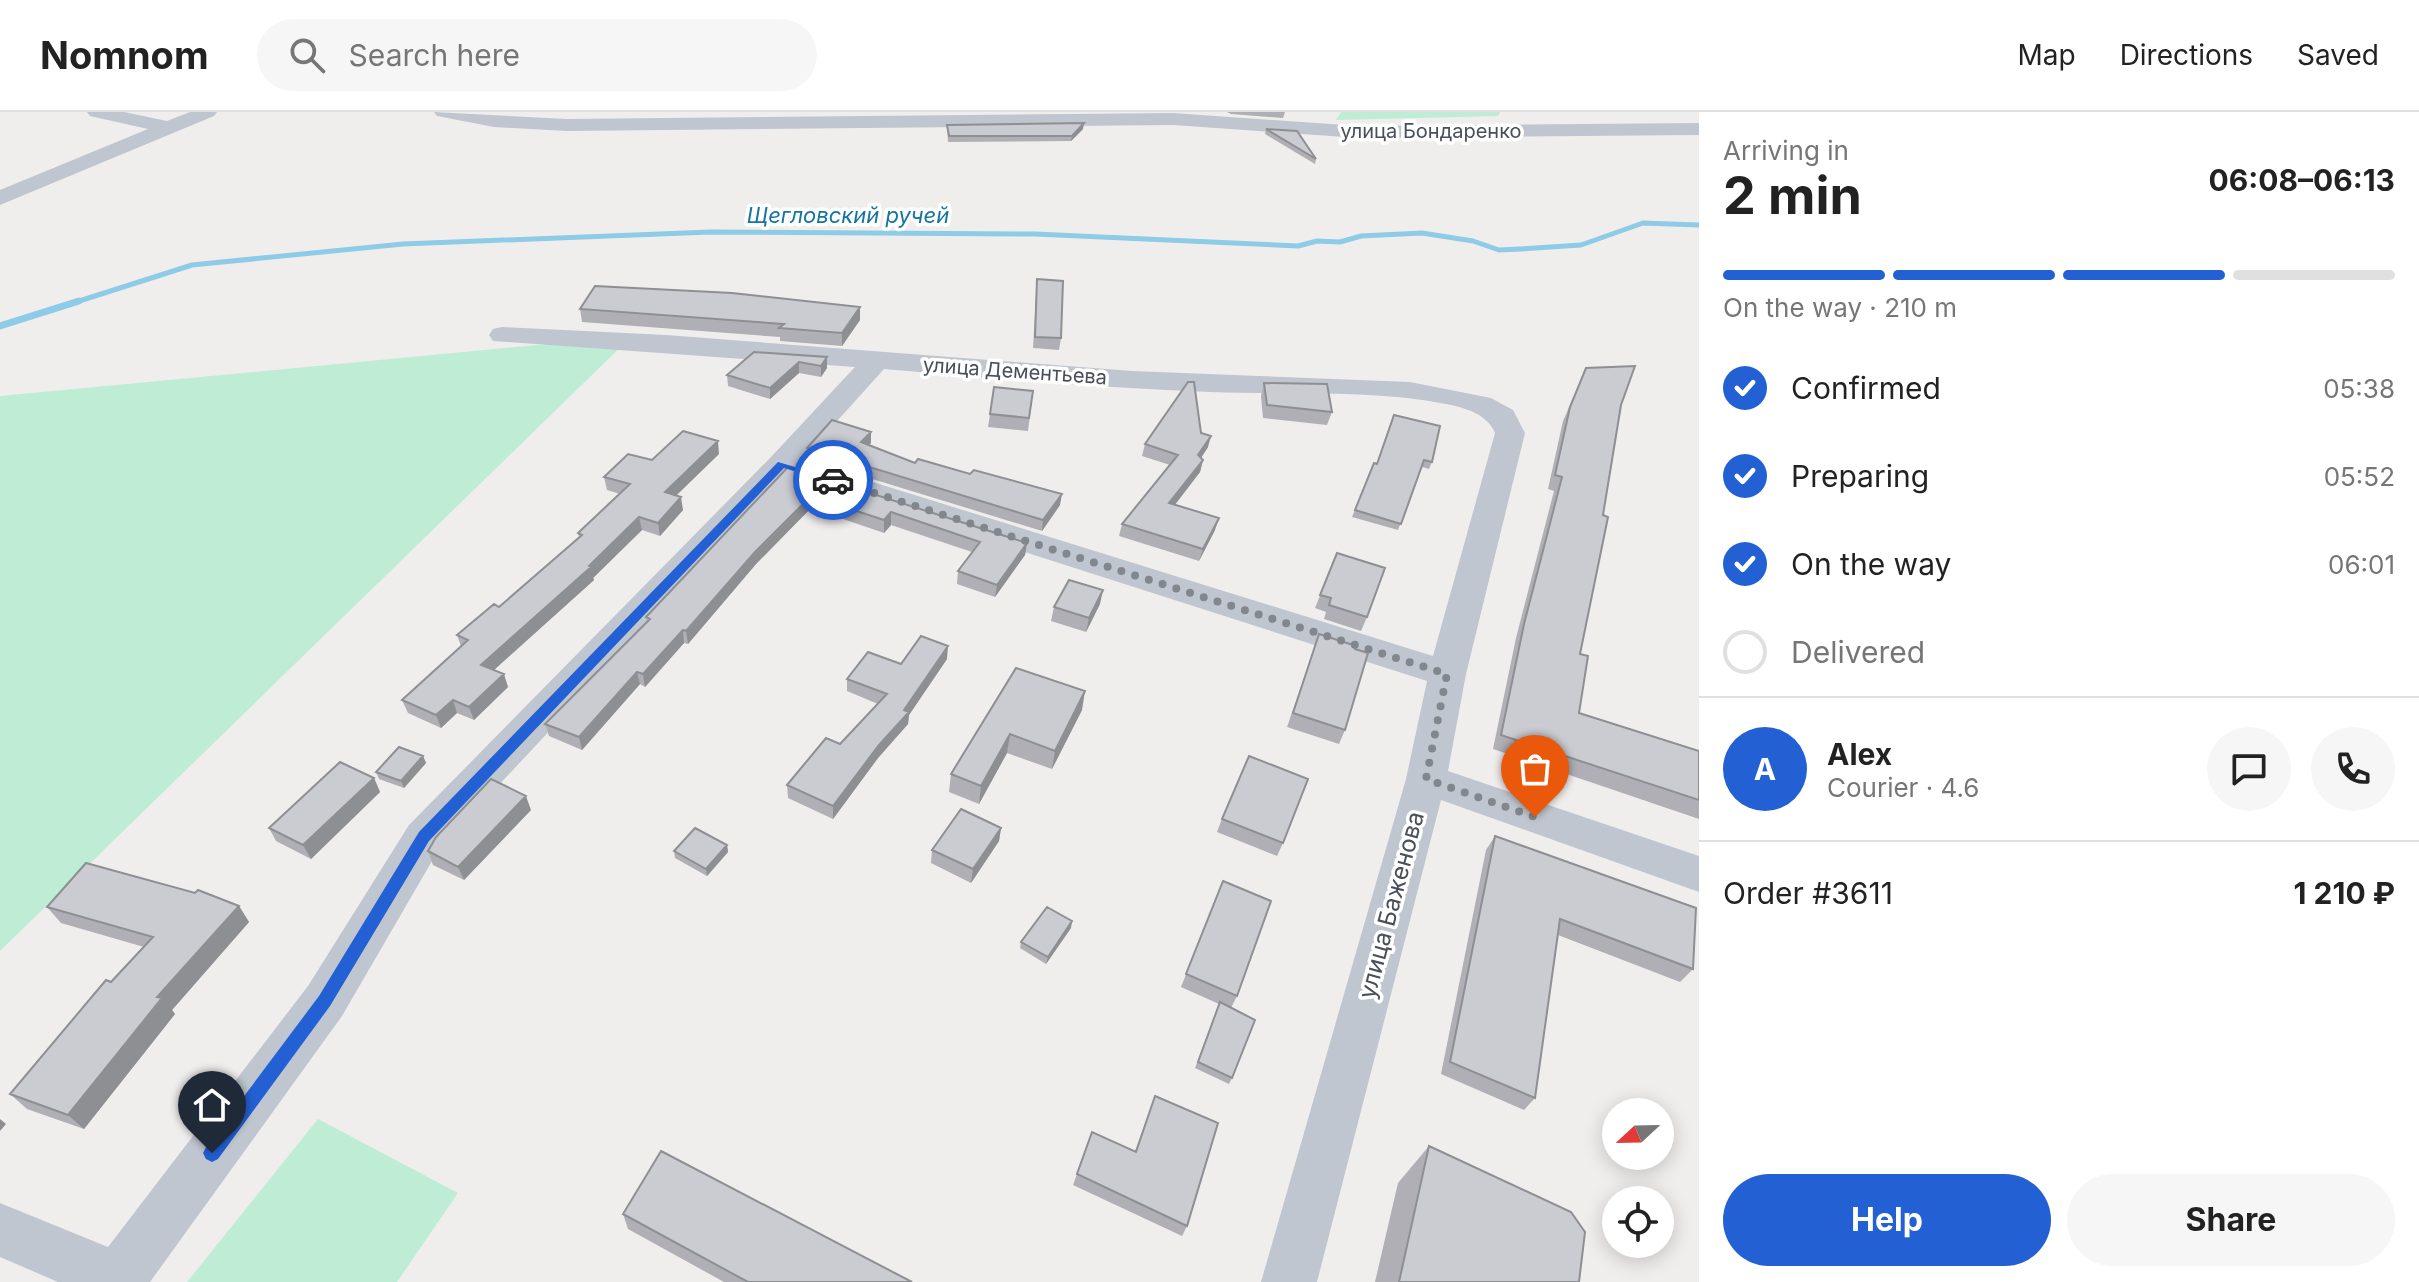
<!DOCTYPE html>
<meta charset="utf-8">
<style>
:root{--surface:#fff;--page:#f6f6f6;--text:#222;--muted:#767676;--line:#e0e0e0;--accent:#2360d4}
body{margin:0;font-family:Inter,sans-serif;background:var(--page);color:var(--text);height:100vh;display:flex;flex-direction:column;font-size:30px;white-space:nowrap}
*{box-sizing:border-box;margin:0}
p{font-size:26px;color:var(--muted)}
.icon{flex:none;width:44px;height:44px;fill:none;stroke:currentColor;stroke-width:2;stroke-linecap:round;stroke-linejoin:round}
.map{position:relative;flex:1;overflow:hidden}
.drawer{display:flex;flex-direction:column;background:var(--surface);width:720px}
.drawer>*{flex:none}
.needle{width:52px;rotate:248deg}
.tools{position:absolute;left:1602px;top:986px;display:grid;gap:16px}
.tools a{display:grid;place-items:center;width:72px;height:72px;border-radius:50%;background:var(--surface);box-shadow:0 4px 20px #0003;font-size:40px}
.pin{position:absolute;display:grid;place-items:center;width:68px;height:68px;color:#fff;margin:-82px -34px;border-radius:50% 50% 50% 0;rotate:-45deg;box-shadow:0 0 8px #0007}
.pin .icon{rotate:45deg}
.courier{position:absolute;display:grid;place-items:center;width:80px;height:80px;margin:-40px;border:6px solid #2360d4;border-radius:50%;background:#fff;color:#222;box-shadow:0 2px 10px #0007}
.overview em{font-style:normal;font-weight:700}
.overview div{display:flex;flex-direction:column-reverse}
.overview{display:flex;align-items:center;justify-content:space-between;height:136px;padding:0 24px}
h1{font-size:52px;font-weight:700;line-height:60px}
.bar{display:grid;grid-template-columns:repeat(4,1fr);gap:12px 8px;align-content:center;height:96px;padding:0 24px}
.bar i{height:10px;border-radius:6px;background:var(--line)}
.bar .selected{background:var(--accent)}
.bar p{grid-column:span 4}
.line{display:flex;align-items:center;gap:20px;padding:0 24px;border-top:2px solid var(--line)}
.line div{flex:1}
.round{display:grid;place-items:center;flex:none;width:84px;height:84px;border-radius:42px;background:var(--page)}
ol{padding:0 24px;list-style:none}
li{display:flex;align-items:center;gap:24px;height:88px}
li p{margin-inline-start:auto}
li .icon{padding:8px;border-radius:50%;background:var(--accent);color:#fff;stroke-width:4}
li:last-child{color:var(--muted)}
li i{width:44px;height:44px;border:4px solid var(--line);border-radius:50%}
.primary-button{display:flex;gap:16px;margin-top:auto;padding:16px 24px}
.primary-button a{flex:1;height:92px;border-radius:48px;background:var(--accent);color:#fff;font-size:32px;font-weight:700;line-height:92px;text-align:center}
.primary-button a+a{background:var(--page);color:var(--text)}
header{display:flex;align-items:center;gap:48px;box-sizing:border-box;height:112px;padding:0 40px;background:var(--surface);border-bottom:2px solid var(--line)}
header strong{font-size:38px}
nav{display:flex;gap:44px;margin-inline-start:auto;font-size:28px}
.search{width:560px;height:72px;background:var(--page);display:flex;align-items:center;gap:20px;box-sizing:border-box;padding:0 28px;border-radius:44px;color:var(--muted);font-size:30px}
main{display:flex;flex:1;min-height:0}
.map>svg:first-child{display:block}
.green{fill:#beecd4}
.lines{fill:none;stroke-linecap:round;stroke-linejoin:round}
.stream-far1{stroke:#8dcbe6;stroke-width:5}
.stream{stroke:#8dcbe6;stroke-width:7}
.minor{fill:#bfc6cf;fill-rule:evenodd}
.wall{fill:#afafb5}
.shaded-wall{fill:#8e8f93}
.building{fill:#cbccd2;stroke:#8e8f93;stroke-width:2}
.route{fill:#2360d4}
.done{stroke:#82878d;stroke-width:8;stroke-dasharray:0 14.4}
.labels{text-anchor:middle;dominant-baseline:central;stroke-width:7;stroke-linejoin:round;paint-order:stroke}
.far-street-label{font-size:20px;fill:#474f5a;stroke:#fff}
.far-water-label{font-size:22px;font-style:italic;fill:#14759f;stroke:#fff}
.street-label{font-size:24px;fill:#474f5a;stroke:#fff}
</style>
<header>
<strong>Nomnom</strong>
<div class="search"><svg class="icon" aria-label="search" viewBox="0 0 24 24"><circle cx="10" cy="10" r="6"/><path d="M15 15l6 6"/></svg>Search here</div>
<nav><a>Map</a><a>Directions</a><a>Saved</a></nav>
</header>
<main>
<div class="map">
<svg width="1699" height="1170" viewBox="0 0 1699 1170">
<rect width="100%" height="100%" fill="#f0eeed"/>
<!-- green -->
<path class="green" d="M1341 0H1500L1498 4 1336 8Z
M632 224 0 839V284Z
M318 1007 458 1081 397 1170H187Z"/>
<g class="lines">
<!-- stream-far1 -->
<path class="stream-far1" d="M73 191 192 153 403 132 710 120 1035 122 1298 134 1317 129 1340 130 1361 124 1422 121 1473 129 1499 138 1521 137 1581 133 1643 111 1699 113"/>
<!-- stream -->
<path class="stream" d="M0 214 79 189"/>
<!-- minor -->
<path class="minor" d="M87 0H124L167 9 190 0H217L214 4 0 93V78L148 17 90 4Z
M434 0 567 7 1173 1 1359 14 1699 11V23L1359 26 1173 13 567 19 494 15 437 4Z
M502 215 666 223 1132 259 1410 270 1491 286 1513 298 1525 321 1466 562 1448 659 1699 744V780L1441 688 1317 1170H1261L1406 667 1427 569 788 364 439 737 342 904 150 1170H58L0 1145V1091L108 1135 308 874 409 713 771 345 855 255 493 229 489 223 493 217ZM884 257C992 266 1101 276 1210 280 1288 283 1369 277 1446 292 1466 296 1487 302 1495 321L1433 544 802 348Z"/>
</g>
<!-- wall -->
<path class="wall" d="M1227 0H1285L1283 6 1231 2Z
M947 13 1083 17 1071 29 948 30Z
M1266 17 1316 47 1315 52 1265 22Z
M1037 167 1061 226 1059 238 1033 236Z
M860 195V208L842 234 780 229V225L582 210 580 197Z
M827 245V256L821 265 799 261 770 287 728 274 727 263Z
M1586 256 1621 293 1580 542 1579 601 1699 639V707L1493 637 1516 526 1554 379 1548 377 1563 309Z
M1264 271 1332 300 1327 313 1263 306 1261 284Z
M1033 279 1028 319 988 315 990 302Z
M1394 303 1432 350 1429 357 1422 355 1398 418 1352 405 1374 351 1377 352Z
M1201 321 1208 335 1201 346 1203 348 1200 360 1175 393 1215 418 1199 449 1119 424 1122 412 1170 353 1142 344 1145 332Z
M871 331 868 333 915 351 1060 393 1042 419 807 347V336Z
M719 342 676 384 683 398 660 424 642 418 593 466 594 468 494 558 508 575 474 608 457 601 441 616 408 601 402 588 461 534 457 523 499 495 579 425 578 421 620 382 607 378 604 365Z
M788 355 1027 431 1025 443 995 485 957 472 958 459 972 440 891 413 884 421 811 396 756 452 688 532 684 531 645 575 640 572 582 638 549 624 545 612 647 510 646 505Z
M1337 441 1367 505 1361 519 1324 507 1326 500 1315 496Z
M1100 492 1086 520 1051 509 1054 495Z
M1319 522 1345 618 1339 632 1287 615Z
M947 547 909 603 908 612 878 646 833 707 788 686 787 673 840 632 878 592 847 579V567L901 552Z
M1016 556 1082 598 1052 657 1007 641 979 692 949 680 951 662Z
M423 644 426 651 404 676 379 667 376 660Z
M374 666 380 680 311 747 276 729 269 716Z
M531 698 464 768 433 753 428 739Z
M1222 707 1283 731 1277 744 1217 720Z
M1001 716 999 729 971 771 931 751 932 738Z
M1495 724 1693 857 1680 870 1558 823 1535 986 1524 998 1441 962 1486 738Z
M727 733 728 740 707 764 675 746 674 739Z
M1223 769 1237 884 1231 896 1232 966 1229 972 1195 956 1219 892 1181 875Z
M239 794 249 810 172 898 175 902 84 1017 27 997 10 982 144 835 61 811 47 795Z
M1071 816 1046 852 1020 836 1021 830Z
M1155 984 1187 1114 1182 1124 1073 1073 1092 1020 1135 1039Z
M1429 1034 1579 1170H1375L1398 1071Z
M623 1102 912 1170H724L628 1117Z"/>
<!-- shaded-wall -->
<path class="shaded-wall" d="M1084 11 1083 17 1071 29 1072 24Z
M860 195V208L842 234V221Z
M827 245V256L821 265V254Z
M799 250V261L770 287V276Z
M871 320V331L861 341V330Z
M1211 324 1208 335 1195 355 1198 343Z
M718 329 719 342 666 393 665 380Z
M1203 348 1200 360 1166 404 1169 391Z
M1062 382 1060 393 1042 419 1043 408Z
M811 384V396L756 452 688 532 686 519 755 440Z
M681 385 683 398 660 424 658 411Z
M891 400V413L884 421V408Z
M639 405 642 418 593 466 594 468 485 566 481 553 589 454Z
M1219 406 1215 418 1199 449 1203 437Z
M1027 431 1025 443 995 485 997 473Z
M1103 478 1100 492 1086 520 1089 506Z
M683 518 684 531 645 575 643 562Z
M948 534 947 547 909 603 908 612 878 646 833 707V694L904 598Z
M637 560 640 572 582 638 579 625Z
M504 562 508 575 474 608 469 595Z
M1085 579 1082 598 1052 657 1055 639Z
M453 588 457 601 441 616 436 603Z
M1010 622 1007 641 979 692 981 674Z
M423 644 426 651 404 676 401 669Z
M374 666 380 680 311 747 303 733Z
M526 684 531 698 464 768 458 755Z
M1001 716 999 729 971 771 973 757Z
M727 733 728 740 707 764 706 757Z
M239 794 249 810 172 898 175 902 84 1017 68 1003 157 885Z
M1072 809 1071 816 1046 852 1048 845Z
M0 1007 6 1012 0 1019Z"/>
<!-- building -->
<path class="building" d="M1084 11 1072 24H949L947 13Z
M1266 17 1297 19 1316 47Z
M1037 167 1063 169 1061 226 1035 225Z
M595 174 732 181 860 195 842 221 779 216 784 212 580 197Z
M754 240 827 245 821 254 799 250 770 276 727 263Z
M1635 254 1621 293 1603 403 1608 405 1580 542 1588 544 1579 601 1699 639V688L1501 623 1524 512 1562 365 1555 363 1570 295 1586 256Z
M1188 270H1194L1201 321 1211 324 1198 343 1203 348 1169 391 1219 406 1203 437 1122 412 1178 343 1145 332Z
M1264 271 1327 272 1332 300 1267 293Z
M994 275 1033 279 1029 306 990 302Z
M1394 303 1440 314 1432 350 1424 348 1401 412 1355 398 1374 351 1377 352Z
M832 308 871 320 861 330 915 351 918 347 970 362 974 358 1062 382 1043 408 807 336Z
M683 319 718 329 665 380 681 385 658 411 639 405 589 454 591 455 481 553 504 562 469 595 453 588 436 603 402 588 468 528 457 523 494 492 499 495 582 423 578 421 630 372 604 365 628 342 652 348Z
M788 355 1027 431 997 473 958 459 980 430 891 400 884 408 811 384 755 440 686 519 683 518 643 562 637 560 579 625 545 612 650 507 646 505Z
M1337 441 1385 456 1367 505 1329 493 1331 486 1320 483Z
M1069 468 1103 478 1089 506 1054 495Z
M1319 522 1356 534 1355 537 1368 541 1345 618 1293 601Z
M921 524 948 534 904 598 909 600 879 633 833 694 787 673 826 626 840 632 887 582 847 567 868 540 901 552Z
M1016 556 1085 579 1055 639 1010 622 981 674 951 662Z
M399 635 423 644 401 669 376 660Z
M1249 644 1308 667 1283 731 1222 707Z
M340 650 374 666 303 733 269 716Z
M491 667 526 684 458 755 428 739 436 725Z
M961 697 1001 716 973 757 932 738Z
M695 716 727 733 706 757 674 739Z
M1495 724 1696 796 1693 857 1560 807 1535 986 1450 950Z
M86 751 195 781 198 778 239 794 157 885 162 886 68 1003 10 982 106 868 111 870 153 825 47 795Z
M1223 769 1271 789 1237 884 1186 862Z
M1047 795 1072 809 1048 845 1021 830Z
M1220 890 1255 908 1232 966 1198 950Z
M1155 984 1218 1011 1187 1114 1077 1062 1092 1020 1136 1040Z
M1429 1034 1571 1100 1585 1120 1579 1170H1399Z
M661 1039 912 1170H748L623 1102Z"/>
<!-- route -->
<path class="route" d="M778 350 839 368 833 371 784 356 429 729 330 894 218 1047 212 1050 206 1047 203 1041 206 1035 319 884 419 720Z"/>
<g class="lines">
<!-- done -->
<path class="done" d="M833 368 1447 562 1426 667 1535 705"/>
</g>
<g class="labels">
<!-- far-street labels -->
<g class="far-street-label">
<text x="1431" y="19">улица Бондаренко</text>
<text transform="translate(1015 259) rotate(4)">улица Дементьева</text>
</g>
<!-- far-water labels -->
<g class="far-water-label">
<text x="848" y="103">Щегловский ручей</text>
</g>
<!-- street labels -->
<g class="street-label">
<text transform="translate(1391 793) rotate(-75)">улица Баженова</text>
</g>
</g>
</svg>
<div class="tools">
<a><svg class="needle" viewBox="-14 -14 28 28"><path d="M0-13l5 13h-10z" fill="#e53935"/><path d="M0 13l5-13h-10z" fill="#767676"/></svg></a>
<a><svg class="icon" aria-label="locate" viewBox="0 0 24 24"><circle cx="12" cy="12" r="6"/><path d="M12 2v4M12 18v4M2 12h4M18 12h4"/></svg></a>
</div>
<div class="pin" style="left:1535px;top:705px;background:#ea580c"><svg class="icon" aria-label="bag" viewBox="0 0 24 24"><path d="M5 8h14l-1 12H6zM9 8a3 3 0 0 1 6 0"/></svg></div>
<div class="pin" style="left:212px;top:1041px;background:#1f2937"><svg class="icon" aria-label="home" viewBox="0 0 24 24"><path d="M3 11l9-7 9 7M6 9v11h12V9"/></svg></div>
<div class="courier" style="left:833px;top:368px"><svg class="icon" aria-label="car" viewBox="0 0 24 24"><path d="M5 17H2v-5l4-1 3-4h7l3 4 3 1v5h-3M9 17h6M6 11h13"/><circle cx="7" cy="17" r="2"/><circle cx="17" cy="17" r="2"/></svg></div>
</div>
<section class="drawer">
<div class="overview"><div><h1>2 min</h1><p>Arriving in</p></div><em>06:08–06:13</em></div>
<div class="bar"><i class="selected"></i><i class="selected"></i><i class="selected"></i><i></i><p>On the way · 210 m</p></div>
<ol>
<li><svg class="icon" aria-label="check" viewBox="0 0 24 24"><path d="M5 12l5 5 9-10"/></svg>Confirmed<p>05:38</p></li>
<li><svg class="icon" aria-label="check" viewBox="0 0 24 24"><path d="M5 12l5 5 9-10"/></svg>Preparing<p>05:52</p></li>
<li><svg class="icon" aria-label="check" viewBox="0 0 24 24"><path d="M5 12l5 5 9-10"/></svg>On the way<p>06:01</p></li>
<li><i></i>Delivered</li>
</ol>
<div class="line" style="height:144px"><b class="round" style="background:var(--accent);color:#fff">A</b><div><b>Alex</b><p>Courier · 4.6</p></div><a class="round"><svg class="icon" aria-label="chat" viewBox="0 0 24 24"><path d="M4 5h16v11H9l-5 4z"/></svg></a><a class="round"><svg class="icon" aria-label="phone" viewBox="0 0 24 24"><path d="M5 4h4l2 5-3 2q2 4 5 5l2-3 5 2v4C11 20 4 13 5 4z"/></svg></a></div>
<div class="line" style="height:104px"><div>Order #3611</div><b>1 210 ₽</b></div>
<div class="primary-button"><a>Help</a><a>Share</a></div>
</section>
</main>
